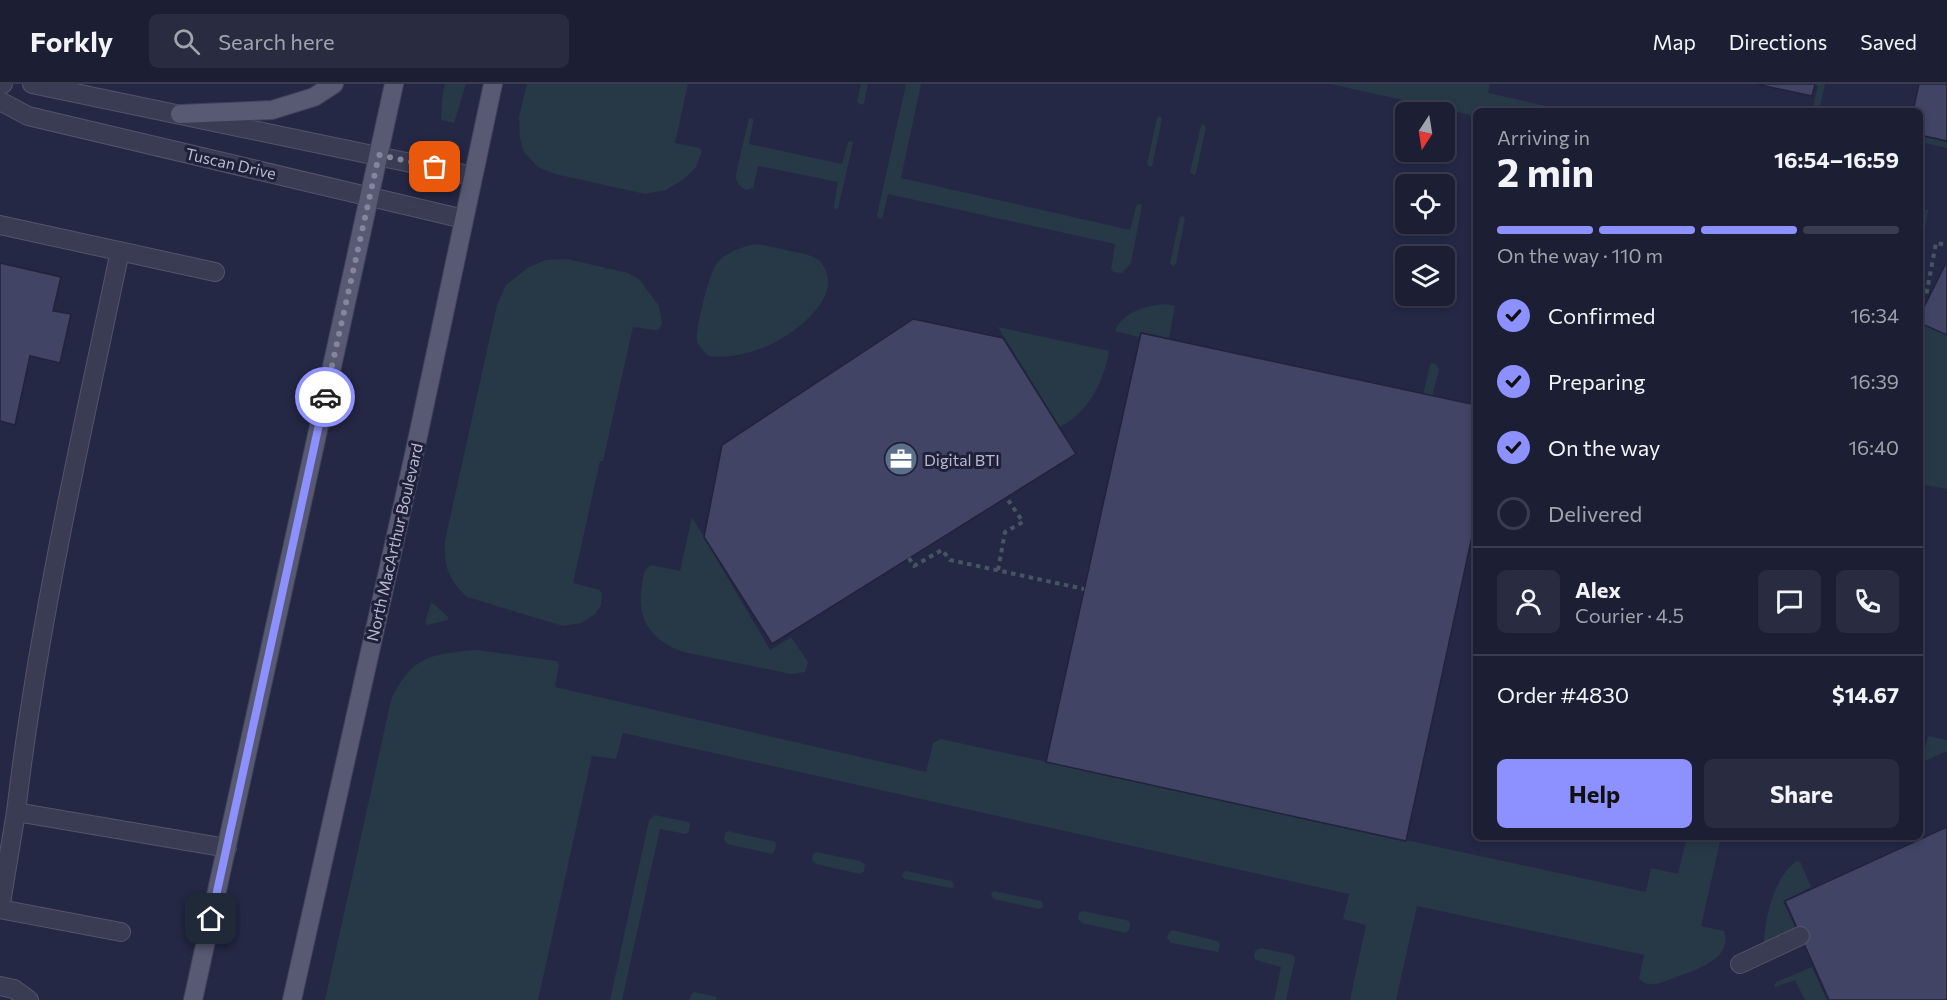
<!DOCTYPE html>
<meta charset="utf-8">
<style>
:root{--surface:#1c1e34;--page:#292b40;--text:#f1f3f6;--muted:#a0a2ac;--line:#3a3c4f;--accent:#8c91ff}
body{margin:0;font-family:Commissioner,sans-serif;background:var(--page);color:var(--text);height:100vh;display:flex;flex-direction:column;font-size:22px;white-space:nowrap}
*{box-sizing:border-box;margin:0}
p{font-size:20px;color:var(--muted)}
.icon{flex:none;width:33px;height:33px;fill:none;stroke:currentColor;stroke-width:2;stroke-linecap:round;stroke-linejoin:round}
.map{position:relative;flex:1;overflow:hidden}
.panel{position:absolute;left:1473px;top:24px;width:450px;height:732px;display:flex;flex-direction:column;background:var(--surface);border-radius:9px;box-shadow:0 3px 9px #0003,0 0 0 2px var(--line)}
.panel>*{flex:none}
.needle{width:39px;rotate:192deg}
.buttons{position:absolute;left:1395px;top:18px;display:grid;gap:12px}
.buttons a{display:grid;place-items:center;width:60px;height:60px;border-radius:9px;background:var(--surface);box-shadow:0 3px 9px #0003,0 0 0 2px var(--line);font-size:30px}
.pin{position:absolute;display:grid;place-items:center;width:51px;height:51px;color:#fff;margin:-26px;border-radius:12px;box-shadow:0 3px 9px #0006}
.courier{position:absolute;display:grid;place-items:center;width:60px;height:60px;margin:-30px;border:4px solid #8c91ff;border-radius:50%;background:#fff;color:#222;box-shadow:0 2px 8px #0007}
.head em{font-style:normal;font-weight:700}
.head div{display:flex;flex-direction:column-reverse}
.head{display:flex;align-items:center;justify-content:space-between;height:102px;padding:0 24px}
h1{font-size:39px;font-weight:700;line-height:45px}
.bar{display:grid;grid-template-columns:repeat(4,1fr);gap:9px 6px;align-content:center;height:72px;padding:0 24px}
.bar i{height:8px;border-radius:4px;background:var(--line)}
.bar .on{background:var(--accent)}
.bar p{grid-column:span 4}
.line{display:flex;align-items:center;gap:15px;padding:0 24px;border-top:2px solid var(--line)}
.line div{flex:1}
.round{display:grid;place-items:center;flex:none;width:63px;height:63px;border-radius:9px;background:var(--page)}
ol{padding:0 24px;list-style:none}
li{display:flex;align-items:center;gap:18px;height:66px}
li p{margin-inline-start:auto}
li .icon{padding:6px;border-radius:50%;background:var(--accent);color:#111;stroke-width:4}
li:last-child{color:var(--muted)}
li i{width:33px;height:33px;border:3px solid var(--line);border-radius:50%}
.action{display:flex;gap:12px;margin-top:auto;padding:12px 24px}
.action a{flex:1;height:69px;border-radius:9px;background:var(--accent);color:#111;font-size:24px;font-weight:700;line-height:69px;text-align:center}
.action a+a{background:var(--page);color:var(--text)}
header{display:flex;align-items:center;gap:36px;box-sizing:border-box;height:84px;padding:0 30px;background:var(--surface);border-bottom:2px solid var(--line)}
header strong{font-size:28px}
nav{display:flex;gap:33px;margin-inline-start:auto;font-size:21px}
.search{width:420px;height:54px;background:var(--page);display:flex;align-items:center;gap:15px;box-sizing:border-box;padding:0 21px;border-radius:9px;color:var(--muted);font-size:22px}
.map>svg:first-child{display:block}
.green{fill:#273846}
.building{fill:#424465;stroke:#21233c;stroke-width:1.5}
.lines{fill:none;stroke-linecap:round;stroke-linejoin:round}
.minor-casing{stroke:#53546c;stroke-width:20}
.major-casing{stroke:#41435b;stroke-width:20}
.path{stroke:#465562;stroke-width:4;stroke-dasharray:4.5 4.5;stroke-linecap:butt}
.minor{stroke:#3a3c54;stroke-width:18}
.major{stroke:#585a74;stroke-width:18}
.done{stroke:#85869e;stroke-width:6;stroke-dasharray:0 10.8}
.route{stroke:#8c91ff;stroke-width:8}
.labels{text-anchor:middle;dominant-baseline:central;stroke-width:6;stroke-linejoin:round;paint-order:stroke}
.street-label{font-size:16px;fill:#b8b9ce;stroke:#1f213a}
.poi-label{font-size:16px;fill:#b8b9ce;stroke:#1f213a;text-anchor:start}
</style>
<header>
<strong>Forkly</strong>
<div class="search"><svg class="icon" aria-label="search" viewBox="0 0 24 24"><circle cx="10" cy="10" r="6"/><path d="M15 15l6 6"/></svg>Search here</div>
<nav><a>Map</a><a>Directions</a><a>Saved</a></nav>
</header>
<div class="map">
<svg width="1947" height="916" viewBox="0 0 1947 916">
<rect width="100%" height="100%" fill="#252845"/>
<!-- green -->
<path class="green" d="M445 0H466L454 39 441 36 442 15Z
M527 0H688L675 59 700 64 702 67 696 83 684 95 666 106 645 110 555 90 538 83 524 68 520 55 519 33Z
M861 0H868L864 19 862 21 857 18Z
M906 0H921L901 94 1130 146 1136 123 1138 120 1142 121 1131 179 1122 189 1114 188 1111 186 1115 160 888 110 883 132 881 135 878 134 877 131Z
M1330 0H1490L1488 9 1568 27H1476V32Z
M1815 0H1825L1819 27H1812L1818 2Z
M1160 32 1162 35 1152 82 1150 83 1147 80 1157 34Z
M749 34 753 35V38L749 60 842 80 848 58 852 57 853 59 838 125 834 124V122L838 98 758 82 753 104 746 106C739 102 735 98 736 90Z
M1203 40 1206 43 1196 89 1194 91 1190 88 1201 42Z
M1920 52 1947 58V64L1920 58Z
M1920 124 1928 126 1924 152 1920 151Z
M1183 132 1185 134 1176 180 1173 182 1170 179 1180 133Z
M754 160C766 161 778 164 790 167 799 169 809 170 817 175 821 177 823 181 825 185 840 214 798 246 776 258 755 268 731 275 709 272 704 268 699 263 697 257 695 245 709 190 717 179 726 168 740 164 754 160Z
M567 175 628 189 640 196 659 222 662 240 659 245 654 246 633 243 603 377H600L573 499 600 506 602 510 601 521 595 530 581 539 563 542 467 513C448 494 444 484 445 457L497 221 506 201 529 183 546 176Z
M1164 220 1175 222 1169 254 1141 248 1139 253 1115 247C1123 228 1145 222 1164 220Z
M1920 239 1947 251V405L1920 400Z
M998 243 1109 267C1104 297 1089 328 1060 343Z
M1432 279 1437 281 1439 286 1432 313 1423 311 1430 281Z
M692 433 770 566 791 553 808 578 805 588 791 590 684 568C652 557 636 536 642 502 643 493 643 486 651 481L680 487Z
M431 519 434 520 448 533V536L427 541 425 538Z
M477 566 557 577 559 581 555 603 926 688 933 659 941 655 1646 808 1651 784 1678 790 1687 753H1721L1701 842 1724 847C1733 874 1698 885 1679 892 1670 895 1661 900 1652 900 1646 900 1643 899 1639 894L1644 871 1417 822 1396 916H1350L1366 841 1343 835 1349 810 623 649 616 675 592 672 538 916H325L391 616C412 571 432 570 477 566Z
M1928 652 1947 656V667L1920 679V663L1925 664Z
M655 731 688 738 690 740 689 747 686 750 660 745 622 916H610L649 736Z
M728 747 772 757 776 759 775 766 772 770 727 760 724 755 725 749Z
M816 768 860 777 865 780 864 787 860 790 816 780 812 776 813 770Z
M1795 778 1797 777 1801 779 1811 803 1783 817 1799 852 1763 863C1766 835 1771 798 1795 778Z
M906 787 952 797 954 803 951 804 905 795 902 792 903 789Z
M993 807 1042 817 1043 823 1039 825 994 815 991 812Z
M1082 827 1126 836 1130 838 1129 846 1126 849 1082 839 1078 835 1079 829Z
M1172 846 1218 857 1220 860 1218 868 1171 859 1167 854 1169 848Z
M1261 864 1293 871 1295 874 1286 916H1274L1281 883 1256 876 1254 873 1255 867Z
M1812 883 1827 916H1805L1795 896 1775 903 1774 902 1776 898Z
M694 908 717 913 716 916H689L691 911Z"/>
<!-- building -->
<path class="building" d="M1756 0H1815L1812 12Z
M1919 0H1947V57L1920 51V27H1913Z
M1947 177V251L1920 239V231Z
M0 179 61 193 53 227 71 230 60 279 30 272 15 341 0 337Z
M913 235 1003 254 1076 370 772 560 704 453 722 361Z
M1141 249 1476 321V434L1406 757 1046 678Z
M1947 743V916H1829L1785 817Z"/>
<g class="lines">
<defs>
<path id="minor" d="M0 0H3
M32 0 473 92
M0 17 28 32 464 135
M0 141 215 188
M16 728C38 539 81 353 120 167
M0 825 16 728 227 764
M0 825 121 848
M1740 880 1800 852
M0 902 14 905 29 916"/>
<path id="major" d="M180 30 272 26 314 13 334 0
M193 916 394 0
M292 916 414 371 493 0"/>
</defs>
<!-- minor casing -->
<use href="#minor" class="minor-casing"/>
<!-- major casing -->
<use href="#major" class="major-casing"/>
<!-- path -->
<path class="path" d="M1920 210 1926 212 1936 159 1947 161
M909 474 914 482 942 466 950 476 1084 505
M998 486 1005 448 1023 438 1006 413"/>
<!-- minor -->
<use href="#minor" class="minor"/>
<!-- major -->
<use href="#major" class="major"/>
</g>
<g class="lines">
<!-- done -->
<path class="done" d="M325 313 379 71 435 83"/>
<!-- route -->
<path class="route" d="M211 835 325 313"/>
</g>
<!-- icons -->
<defs>
<symbol id="office-disc" viewBox="-11 -11 22 22"><circle r="9.5" fill="#5c6f8a" stroke="#1f213a"/><path d="M-6-3h4V-5.5h4V-3h4V5H-6ZM-1-4.5V-3h2v-1.5ZM-6 0V1H6V0Z" fill="#fff"/></symbol>
</defs>
<g fill-rule="evenodd">
<use href="#office-disc" x="882" y="356" width="38" height="38"/>
</g>
<g class="labels">
<!-- street labels -->
<g class="street-label">
<text transform="translate(231 79) rotate(13)">Tuscan Drive</text>
<text transform="translate(394 458) rotate(-77)">North MacArthur Boulevard</text>
</g>
<!-- poi labels -->
<g class="poi-label">
<text x="924" y="375">Digital BTI</text>
</g>
</g>
</svg>
<div class="buttons">
<a><svg class="needle" viewBox="-14 -14 28 28"><path d="M0-13l5 13h-10z" fill="#e53935"/><path d="M0 13l5-13h-10z" fill="#a0a2ac"/></svg></a>
<a><svg class="icon" aria-label="locate" viewBox="0 0 24 24"><circle cx="12" cy="12" r="6"/><path d="M12 2v4M12 18v4M2 12h4M18 12h4"/></svg></a>
<a><svg class="icon" aria-label="layers" viewBox="0 0 24 24"><path d="M12 4l9 5-9 5-9-5zM3 14l9 5 9-5"/></svg></a>
</div>
<div class="pin" style="left:435px;top:83px;background:#ea580c"><svg class="icon" aria-label="bag" viewBox="0 0 24 24"><path d="M5 8h14l-1 12H6zM9 8a3 3 0 0 1 6 0"/></svg></div>
<div class="pin" style="left:211px;top:835px;background:#1f2937"><svg class="icon" aria-label="home" viewBox="0 0 24 24"><path d="M3 11l9-7 9 7M6 9v11h12V9"/></svg></div>
<div class="courier" style="left:325px;top:313px"><svg class="icon" aria-label="car" viewBox="0 0 24 24"><path d="M5 17H2v-5l4-1 3-4h7l3 4 3 1v5h-3M9 17h6M6 11h13"/><circle cx="7" cy="17" r="2"/><circle cx="17" cy="17" r="2"/></svg></div>
<section class="panel">
<div class="head"><div><h1>2 min</h1><p>Arriving in</p></div><em>16:54–16:59</em></div>
<div class="bar"><i class="on"></i><i class="on"></i><i class="on"></i><i></i><p>On the way · 110 m</p></div>
<ol>
<li><svg class="icon" aria-label="check" viewBox="0 0 24 24"><path d="M5 12l5 5 9-10"/></svg>Confirmed<p>16:34</p></li>
<li><svg class="icon" aria-label="check" viewBox="0 0 24 24"><path d="M5 12l5 5 9-10"/></svg>Preparing<p>16:39</p></li>
<li><svg class="icon" aria-label="check" viewBox="0 0 24 24"><path d="M5 12l5 5 9-10"/></svg>On the way<p>16:40</p></li>
<li><i></i>Delivered</li>
</ol>
<div class="line" style="height:108px"><a class="round"><svg class="icon" aria-label="person" viewBox="0 0 24 24"><circle cx="12" cy="8" r="4"/><path d="M4 21q1-7 8-7t8 7"/></svg></a><div><b>Alex</b><p>Courier · 4.5</p></div><a class="round"><svg class="icon" aria-label="chat" viewBox="0 0 24 24"><path d="M4 5h16v11H9l-5 4z"/></svg></a><a class="round"><svg class="icon" aria-label="phone" viewBox="0 0 24 24"><path d="M5 4h4l2 5-3 2q2 4 5 5l2-3 5 2v4C11 20 4 13 5 4z"/></svg></a></div>
<div class="line" style="height:78px"><div>Order #4830</div><b>$14.67</b></div>
<div class="action"><a>Help</a><a>Share</a></div>
</section>
</div>
